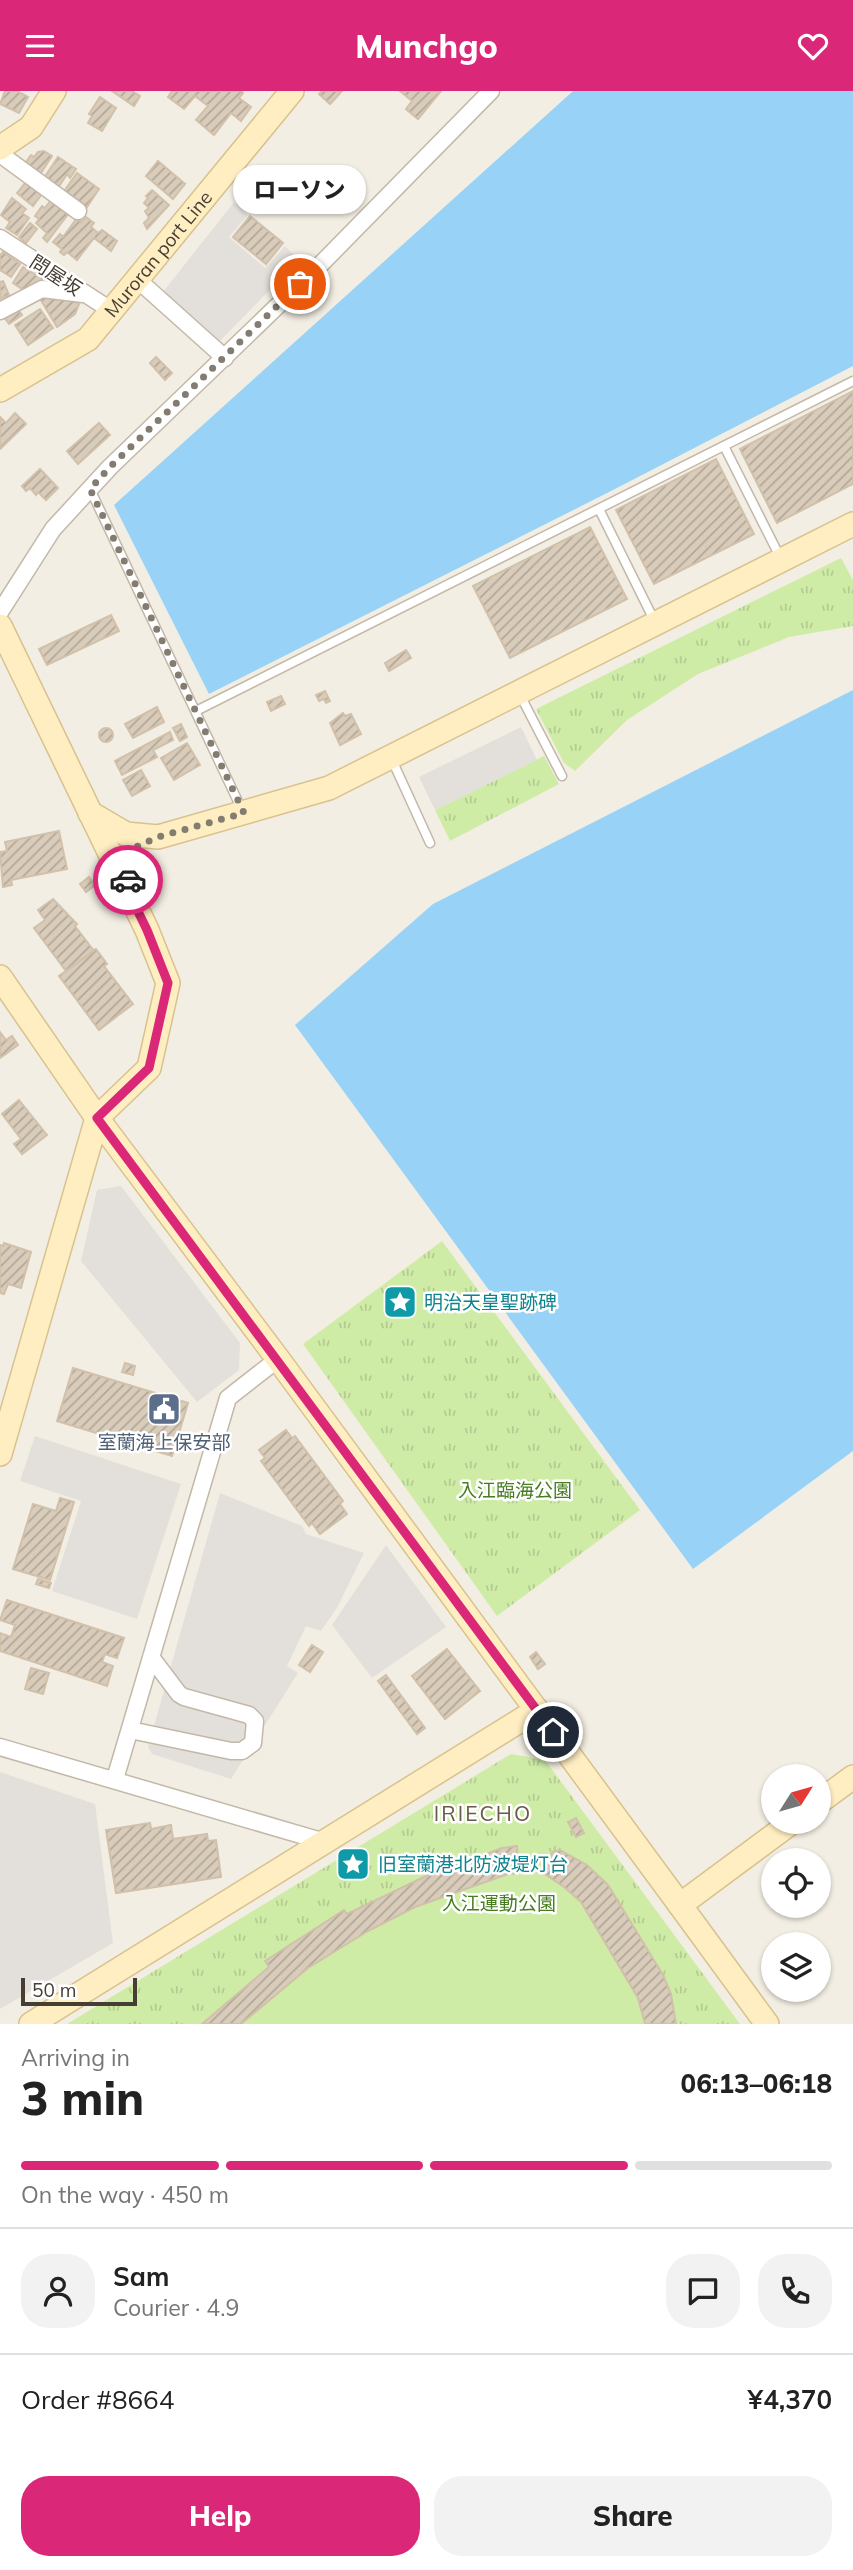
<!DOCTYPE html>
<meta charset="utf-8">
<style>
:root{--surface:#fff;--page:#f2f2f2;--text:#222;--muted:#767676;--line:#e0e0e0;--accent:#db2777}
body{margin:0;font-family:Mulish,"Noto Sans JP",sans-serif;background:var(--page);color:var(--text);height:100vh;display:flex;flex-direction:column;font-size:26px;white-space:nowrap}
*{box-sizing:border-box;margin:0}
p{font-size:23px;color:var(--muted)}
.icon{flex:none;width:38px;height:38px;fill:none;stroke:currentColor;stroke-width:2;stroke-linecap:round;stroke-linejoin:round}
.map{position:relative;height:1933px;overflow:hidden}
.panel{display:flex;flex-direction:column;background:var(--surface);flex:1}
.panel>*{flex:none}
.needle{width:46px;rotate:53deg}
.tools{position:absolute;left:761px;top:1673px;display:grid;gap:14px}
.tools a{display:grid;place-items:center;width:70px;height:70px;border-radius:50%;background:var(--surface);box-shadow:0 2px 5px #0004;font-size:35px}
.scale{position:absolute;left:21px;bottom:18px;width:116px;box-sizing:border-box;padding-left:7px;border:4px solid #463e33;border-top:0;font-size:19px;line-height:24px;white-space:nowrap;color:#463e33;-webkit-text-stroke:5px #fff;paint-order:stroke}
.pin{position:absolute;display:grid;place-items:center;width:60px;height:60px;color:#fff;margin:-30px;border:4px solid #fff;border-radius:50%;box-shadow:0 2px 7px #0007}
.courier{position:absolute;display:grid;place-items:center;width:70px;height:70px;margin:-35px;border:5px solid #db2777;border-radius:50%;background:#fff;color:#222;box-shadow:0 2px 9px #0007}
.bubble{position:absolute;height:49px;border-radius:24px;background:var(--surface);box-shadow:0 2px 5px #0004;font-size:23px;font-weight:800;line-height:49px;text-align:center}
.summary em{font-style:normal;font-weight:800}
.summary div{display:flex;flex-direction:column-reverse}
.summary{display:flex;align-items:center;justify-content:space-between;height:119px;padding:0 21px}
h1{font-size:46px;font-weight:800;line-height:52px}
.bar{display:grid;grid-template-columns:repeat(4,1fr);gap:10px 7px;align-content:center;height:84px;padding:0 21px}
.bar i{height:9px;border-radius:5px;background:var(--line)}
.bar .current{background:var(--accent)}
.bar p{grid-column:span 4}
.line{display:flex;align-items:center;gap:18px;padding:0 21px;border-top:2px solid var(--line)}
.line div{flex:1}
.round{display:grid;place-items:center;flex:none;width:74px;height:74px;border-radius:28px;background:var(--page)}
.action{display:flex;gap:14px;margin-top:auto;padding:14px 21px}
.action a{flex:1;height:80px;border-radius:28px;background:var(--accent);color:#fff;font-size:28px;font-weight:800;line-height:80px;text-align:center}
.action a+a{background:var(--page);color:var(--text)}
header{display:flex;justify-content:space-between;align-items:center;height:91px;padding:0 21px;background:var(--accent);color:#fff;font-size:32px;font-weight:800}
.map>svg:first-child{display:block}
.park{fill:url(#park-tufts)}
.garden{fill:#cfeca7}
.parking{fill:#e3e0dc}
.water{fill:#98d3f7}
.building{fill:url(#building-hatch);stroke:#d1c1aa;stroke-width:2}
.lines{fill:none;stroke-linecap:round;stroke-linejoin:round}
.lane-casing{stroke:#c3b8a8;stroke-width:11}
.street-casing{stroke:#c3b8a8;stroke-width:19}
.secondary-casing{stroke:#d8c28e;stroke-width:26}
.lane{stroke:#fff;stroke-width:8}
.street{stroke:#fff;stroke-width:16}
.secondary{stroke:#ffeec1;stroke-width:23}
.done{stroke:#837c71;stroke-width:7;stroke-dasharray:0 12.6}
.route{stroke:#db2777;stroke-width:9}
.labels{text-anchor:middle;dominant-baseline:central;stroke-width:5;stroke-linejoin:round;paint-order:stroke}
.street-label{font-size:19px;fill:#463e33;stroke:#fff}
.culture-label{font-size:19px;fill:#0d838f;stroke:#fff;text-anchor:start}
.service-label{font-size:19px;fill:#4e5e75;stroke:#fff}
.park-label{font-size:19px;fill:#477d21;stroke:#fff}
.neighbourhood-label{font-size:21px;letter-spacing:2px;fill:#6a5b49;stroke:#fff}
</style>
<header><svg class="icon" aria-label="menu" viewBox="0 0 24 24"><path d="M4 6h16M4 12h16M4 18h16"/></svg>Munchgo<svg class="icon" aria-label="heart" viewBox="0 0 24 24"><path d="M12 20l-8-8c-3-5 5-10 8-4 3-6 11-1 8 4z"/></svg></header>
<div class="map">
<svg width="853" height="1933" viewBox="0 0 853 1933">
<defs>
<pattern id="park-tufts" width="24" height="20" patternUnits="userSpaceOnUse" patternTransform="scale(1.75)"><rect width="24" height="20" fill="#cfeca7"/><path d="M3 7l-1-3M5 7V3M7 7l1-3M15 17l-1-3M17 17v-4M19 17l1-3" fill="none" stroke="#b3cb90"/></pattern>
<pattern id="building-hatch" width="6" height="6" patternUnits="userSpaceOnUse" patternTransform="scale(1.75)"><rect width="6" height="6" fill="#d9ccba"/><path d="M-1 1l2-2M0 6l6-6M5 7l2-2" fill="none" stroke="#b2a798"/></pattern>
</defs>
<rect width="100%" height="100%" fill="#f3eee3"/>
<!-- park -->
<path class="park" d="M841 467 853 489V535L789 546 698 583 627 629 575 680 564 672 536 618Z
M544 665 559 693 450 750 435 719Z
M442 1150 640 1419 497 1525 303 1253Z
M511 1663 545 1669 740 1933H67Z"/>
<!-- garden -->
<path class="garden" d="M517 1755 552 1761 560 1759 587 1774 608 1794 663 1884 671 1903 676 1933H202L269 1876 265 1870 344 1819 348 1823C394 1798 465 1761 517 1755Z"/>
<!-- parking -->
<path class="parking" d="M234 111 248 124 229 146 265 177 285 155 299 169 219 251 163 201Z
M521 636 537 669 435 719 419 686Z
M121 1095 240 1252 239 1279 197 1311 81 1170 97 1099Z
M35 1345 181 1393 137 1528 52 1500 81 1410 20 1390Z
M220 1402 302 1435 306 1443 364 1462 337 1517 321 1540 306 1535 287 1575 298 1582 231 1688 152 1663 148 1656Z
M386 1454 446 1536 372 1587 332 1534Z
M0 1681 95 1713 113 1852 0 1918Z"/>
<!-- water -->
<path class="water" d="M573 0H853V275L613 399 209 603 114 414Z
M853 599V1360L693 1478 295 934 433 813Z"/>
<!-- building -->
<path class="building" d="M5 0H17L28 6 19 22 0 13Z
M112 0H132L140 5 134 15Z
M172 0H241L243 2 239 7 251 16 241 30 231 22 214 44 196 29 208 15 195 5 184 18 168 6Z
M322 0H342L330 13 319 3Z
M400 0H441L418 28 406 18 412 10Z
M100 6 116 17 102 40 88 32 92 25 89 23Z
M44 60 52 65 39 85 23 75 31 64 34 66 38 61Z
M58 66 76 78 70 87 67 83 58 97 44 87Z
M158 70 185 93 173 108 146 85Z
M77 82 99 98 85 119 62 103Z
M26 91 42 103 33 115 17 102Z
M152 99 169 114 147 138 144 132 149 127 145 120 149 117 144 112 148 107 146 105Z
M12 107 26 118 22 122 29 127 17 144 6 137 10 131 1 124Z
M51 109 69 122 47 151 43 147 47 142 36 132 39 128 35 125 42 115 45 117Z
M250 125 283 152 266 173 233 146Z
M86 126 94 132 91 136 98 142 102 139 117 150 111 160 94 147 77 169 67 161 64 164 60 161 62 158 53 151 60 143 63 146 77 127 81 131Z
M30 132 37 138 26 152 19 146Z
M3 161 20 173 11 186 0 179V165Z
M23 176 44 189 25 200 13 192Z
M3 190 9 204 0 208V191Z
M39 206H69L79 213 75 223 57 236Z
M16 215 22 224 9 233 3 225Z
M40 218 53 237 28 254 15 234Z
M156 266 172 282 165 289 150 272Z
M853 300V393L777 432 740 358Z
M15 322 26 333 0 358V326L6 332Z
M99 332 110 344 78 373 67 360Z
M716 368 754 443 654 493 616 419Z
M40 378 58 397 46 409 38 401 36 404 30 397 26 400 22 395Z
M590 436 627 508 510 567 473 495Z
M111 524 119 540 47 574 39 558Z
M406 559 411 567 389 580 385 572Z
M325 600 330 610 326 612 324 608 319 610 316 604Z
M281 605 285 613 271 620 267 611Z
M157 616 164 631 133 647 125 633Z
M343 622 345 625 351 623 361 643 340 654 330 632Z
M181 633 187 646 180 650 173 637Z
M99 644a7 7 0 1 1 14 0a7 7 0 1 1-14 0Z
M170 641 173 649 153 659 157 666 122 684 115 670Z
M187 652 200 674 174 689 161 667Z
M141 679 150 695 132 705 123 689Z
M59 740 67 778 11 789 12 794 3 796 0 761 7 760 5 751Z
M89 786 95 794 86 801 80 793Z
M53 808 74 830 77 833 75 835 94 860 66 880 34 837 45 829 38 819Z
M96 858 107 873 104 875 133 913 99 939 59 885Z
M0 941 6 949 12 945 18 954 0 967Z
M19 1009 47 1044 22 1063 14 1053 21 1048 2 1023Z
M4 1152 31 1161 21 1197 8 1193 4 1203 0 1202V1154L3 1155Z
M125 1272 135 1275 133 1284 122 1281Z
M73 1277 188 1312 172 1365 57 1330Z
M286 1339 292 1347 295 1345 343 1410 340 1413 347 1423 320 1443 312 1432 309 1435 261 1370 265 1367 259 1359Z
M60 1407 74 1411 50 1489 13 1478 33 1413 56 1420Z
M38 1488 51 1492 49 1497 36 1493Z
M7 1509 124 1547 117 1567 105 1563 102 1571 113 1575 107 1595 0 1560V1542L11 1546 15 1534 0 1529Z
M312 1554 323 1561 310 1581 299 1574Z
M447 1558 480 1600 445 1628 412 1585Z
M536 1561 545 1573 538 1578 530 1566Z
M31 1577 49 1582 43 1603 25 1598Z
M386 1584 425 1637 417 1643 378 1590Z
M576 1727 584 1742 576 1746 568 1731Z
M150 1732 151 1738 171 1734 173 1748 207 1743 208 1750 216 1749 221 1786 116 1802 106 1739Z
M517 1755 519 1782 508 1783 415 1816 368 1840 308 1877 241 1933H202L269 1876 265 1870 344 1819 347 1823 426 1785 502 1757Z
M560 1759 587 1774 608 1794 663 1884 671 1903 676 1933H645L638 1907 581 1811 564 1796 545 1783 552 1761Z"/>
<g class="lines">
<defs>
<path id="lane" d="M724 355 781 468
M90 398 243 721
M599 418 655 531
M520 604 562 685
M196 620 853 290
M392 669 430 752"/>
<path id="street" d="M0 63 78 120
M0 147 112 220
M138 189 225 267
M0 220 42 198 83 203
M0 521 53 438 110 376 319 175 491 0
M130 1639 231 1660H242L253 1652 255 1630 249 1624 184 1606 179 1603 151 1566
M0 1656 325 1751
M115 1688 228 1307 278 1268"/>
<g id="secondary">
<path d="M0 57 31 36 54 0"/>
<path id="s1" d="M0 299 88 248 292 0"/>
<path d="M0 535 147 839 168 892 149 977 97 1027 0 1363"/>
<path d="M90 722 126 743 158 746 329 697 853 433"/>
<path d="M0 886 97 1027 278 1268 680 1814 792 1731"/>
<path d="M819 1711 853 1686"/>
<path d="M680 1814 767 1933"/>
<path d="M31 1933 537 1619"/>
</g>
</defs>
<!-- lane casing -->
<use href="#lane" class="lane-casing"/>
<!-- street casing -->
<use href="#street" class="street-casing"/>
<!-- secondary casing -->
<use href="#secondary" class="secondary-casing"/>
<!-- lane -->
<use href="#lane" class="lane"/>
<!-- street -->
<use href="#street" class="street"/>
<!-- secondary -->
<use href="#secondary" class="secondary"/>
</g>
<g class="lines">
<!-- done -->
<path class="done" d="M128 789 127 770 134 757 158 746 244 722 90 398 110 376 300 193"/>
<!-- route -->
<path class="route" d="M128 789 129 802 147 839 168 892 149 977 97 1027 553 1641"/>
</g>
<!-- icons -->
<defs>
<symbol id="sight-square" viewBox="-11 -11 22 22"><rect x="-9" y="-9" width="18" height="18" rx="4" fill="#0f9aa8" stroke="#fff"/><path d="M0-6L1.8-2.2L6-1.7L2.9 1.2L3.7 5.4L0 3.3L-3.7 5.4L-2.9 1.2L-6-1.7L-1.8-2.2Z" fill="#fff"/></symbol>
<symbol id="civic-square" viewBox="-11 -11 22 22"><rect x="-9" y="-9" width="18" height="18" rx="4" fill="#5c6f8a" stroke="#fff"/><path d="M-.6-6.5H3V-4.5H.6V-3L4-1V1h2V6H-6V1h2V-1L-.6-3ZM-1.2 2.5V6h2.4V2.5Z" fill="#fff"/></symbol>
</defs>
<g fill-rule="evenodd">
<use href="#sight-square" x="381" y="1192" width="38" height="38"/>
<use href="#civic-square" x="145" y="1299" width="38" height="38"/>
<use href="#sight-square" x="334" y="1754" width="38" height="38"/>
</g>
<g class="labels">
<!-- street labels -->
<g class="street-label">
<text stroke="none"><textPath href="#s1" startOffset="212">Muroran port Line</textPath></text>
<text transform="translate(56 184) rotate(33)">問屋坂</text>
</g>
<!-- culture labels -->
<g class="culture-label">
<text x="424" y="1211">明治天皇聖跡碑</text>
<text x="378" y="1773">旧室蘭港北防波堤灯台</text>
</g>
<!-- service labels -->
<g class="service-label">
<text x="164" y="1351">室蘭海上保安部</text>
</g>
<!-- park labels -->
<g class="park-label">
<text x="515" y="1399">入江臨海公園</text>
<text x="499" y="1812">入江運動公園</text>
</g>
<!-- neighbourhood labels -->
<g class="neighbourhood-label">
<text x="483" y="1722">IRIECHO</text>
</g>
</g>
</svg>
<div class="tools">
<a><svg class="needle" viewBox="-14 -14 28 28"><path d="M0-13l5 13h-10z" fill="#e53935"/><path d="M0 13l5-13h-10z" fill="#767676"/></svg></a>
<a><svg class="icon" aria-label="locate" viewBox="0 0 24 24"><circle cx="12" cy="12" r="6"/><path d="M12 2v4M12 18v4M2 12h4M18 12h4"/></svg></a>
<a><svg class="icon" aria-label="layers" viewBox="0 0 24 24"><path d="M12 4l9 5-9 5-9-5zM3 14l9 5 9-5"/></svg></a>
</div>
<div class="scale">50 m</div>
<div class="pin" style="left:300px;top:193px;background:#ea580c"><svg class="icon" aria-label="bag" viewBox="0 0 24 24"><path d="M5 8h14l-1 12H6zM9 8a3 3 0 0 1 6 0"/></svg></div>
<div class="pin" style="left:553px;top:1641px;background:#1f2937"><svg class="icon" aria-label="home" viewBox="0 0 24 24"><path d="M3 11l9-7 9 7M6 9v11h12V9"/></svg></div>
<div class="courier" style="left:128px;top:789px"><svg class="icon" aria-label="car" viewBox="0 0 24 24"><path d="M5 17H2v-5l4-1 3-4h7l3 4 3 1v5h-3M9 17h6M6 11h13"/><circle cx="7" cy="17" r="2"/><circle cx="17" cy="17" r="2"/></svg></div>
<div class="bubble" style="left:233px;top:74px;width:133px">ローソン</div>
</div>
<section class="panel">
<div class="summary"><div><h1>3 min</h1><p>Arriving in</p></div><em>06:13–06:18</em></div>
<div class="bar"><i class="current"></i><i class="current"></i><i class="current"></i><i></i><p>On the way · 450 m</p></div>
<div class="line" style="height:126px"><a class="round"><svg class="icon" aria-label="person" viewBox="0 0 24 24"><circle cx="12" cy="8" r="4"/><path d="M4 21q1-7 8-7t8 7"/></svg></a><div><b>Sam</b><p>Courier · 4.9</p></div><a class="round"><svg class="icon" aria-label="chat" viewBox="0 0 24 24"><path d="M4 5h16v11H9l-5 4z"/></svg></a><a class="round"><svg class="icon" aria-label="phone" viewBox="0 0 24 24"><path d="M5 4h4l2 5-3 2q2 4 5 5l2-3 5 2v4C11 20 4 13 5 4z"/></svg></a></div>
<div class="line" style="height:91px"><div>Order #8664</div><b>¥4,370</b></div>
<div class="action"><a>Help</a><a>Share</a></div>
</section>
